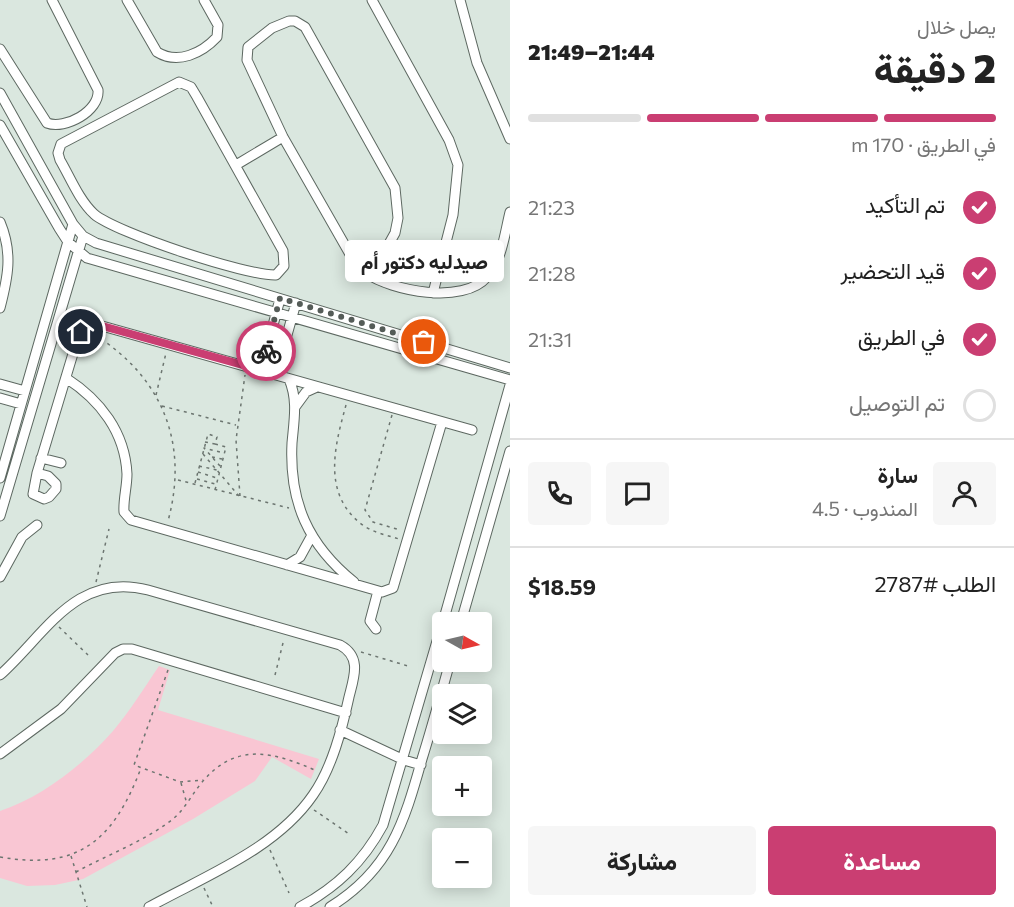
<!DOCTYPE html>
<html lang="ar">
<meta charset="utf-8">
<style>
:root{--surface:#fff;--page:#f6f6f6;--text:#222;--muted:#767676;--line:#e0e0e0;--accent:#ca3e72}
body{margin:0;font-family:Commissioner,Vazirmatn,sans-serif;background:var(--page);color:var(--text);direction:rtl;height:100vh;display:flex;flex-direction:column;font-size:22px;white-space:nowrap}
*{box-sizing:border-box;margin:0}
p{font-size:20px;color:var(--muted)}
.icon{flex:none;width:33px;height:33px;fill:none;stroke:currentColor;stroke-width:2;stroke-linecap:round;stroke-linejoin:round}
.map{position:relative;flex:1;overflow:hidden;direction:ltr}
.drawer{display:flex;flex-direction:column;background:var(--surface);width:504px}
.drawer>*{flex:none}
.needle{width:39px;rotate:98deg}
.buttons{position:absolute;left:432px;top:612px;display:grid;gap:12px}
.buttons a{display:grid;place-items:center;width:60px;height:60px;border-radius:6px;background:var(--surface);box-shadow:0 3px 15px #0003;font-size:30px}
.pin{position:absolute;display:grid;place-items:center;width:51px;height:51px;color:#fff;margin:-26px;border:3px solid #fff;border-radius:50%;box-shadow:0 2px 6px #0007}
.courier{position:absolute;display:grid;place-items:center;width:60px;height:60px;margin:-30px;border:4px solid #ca3e72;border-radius:50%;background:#fff;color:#222;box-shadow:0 2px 8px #0007}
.bubble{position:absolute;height:42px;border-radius:6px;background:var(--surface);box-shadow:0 3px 15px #0003;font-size:20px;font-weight:800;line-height:42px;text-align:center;direction:rtl}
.headline em{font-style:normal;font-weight:800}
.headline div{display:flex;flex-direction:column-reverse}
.headline{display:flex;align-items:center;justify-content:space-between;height:102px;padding:0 18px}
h1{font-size:39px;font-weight:800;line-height:45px}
.bar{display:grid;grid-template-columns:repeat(4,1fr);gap:9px 6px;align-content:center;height:72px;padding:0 18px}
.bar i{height:8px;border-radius:4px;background:var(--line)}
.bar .current{background:var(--accent)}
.bar p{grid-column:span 4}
.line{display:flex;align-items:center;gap:15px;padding:0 18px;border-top:2px solid var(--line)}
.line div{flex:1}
.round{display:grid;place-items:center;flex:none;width:63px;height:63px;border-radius:6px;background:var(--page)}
ol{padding:0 18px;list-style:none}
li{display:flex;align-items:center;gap:18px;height:66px}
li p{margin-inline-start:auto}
li .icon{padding:6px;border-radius:50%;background:var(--accent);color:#fff;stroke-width:4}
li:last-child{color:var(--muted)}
li i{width:33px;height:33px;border:3px solid var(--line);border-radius:50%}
.action{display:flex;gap:12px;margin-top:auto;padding:12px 18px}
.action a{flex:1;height:69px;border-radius:6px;background:var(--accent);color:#fff;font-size:24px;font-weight:800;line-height:69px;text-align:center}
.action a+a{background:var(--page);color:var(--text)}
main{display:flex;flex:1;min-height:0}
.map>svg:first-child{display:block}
.green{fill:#f9c6d3}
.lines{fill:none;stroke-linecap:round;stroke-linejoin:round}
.minor-casing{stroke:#5d6861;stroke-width:11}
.path{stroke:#6c7570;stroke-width:1.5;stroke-dasharray:3 4.5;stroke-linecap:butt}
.minor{stroke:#fff;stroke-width:9}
.done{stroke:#555c58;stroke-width:6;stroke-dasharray:0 10.8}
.route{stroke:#ca3e72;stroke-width:8}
</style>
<main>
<section class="drawer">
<div class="headline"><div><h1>2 دقيقة</h1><p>يصل خلال</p></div><em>21:44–21:49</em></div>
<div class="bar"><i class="current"></i><i class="current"></i><i class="current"></i><i></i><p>في الطريق · 170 m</p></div>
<ol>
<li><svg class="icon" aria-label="check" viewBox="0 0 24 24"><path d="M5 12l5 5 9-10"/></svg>تم التأكيد<p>21:23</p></li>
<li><svg class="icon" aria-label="check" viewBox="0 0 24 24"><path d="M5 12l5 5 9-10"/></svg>قيد التحضير<p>21:28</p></li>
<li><svg class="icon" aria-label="check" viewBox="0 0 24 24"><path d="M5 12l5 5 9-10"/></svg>في الطريق<p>21:31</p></li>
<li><i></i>تم التوصيل</li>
</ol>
<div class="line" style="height:108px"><a class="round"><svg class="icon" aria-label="person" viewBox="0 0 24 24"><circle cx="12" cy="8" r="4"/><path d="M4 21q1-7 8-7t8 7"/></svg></a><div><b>سارة</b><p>المندوب · 4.5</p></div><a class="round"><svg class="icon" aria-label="chat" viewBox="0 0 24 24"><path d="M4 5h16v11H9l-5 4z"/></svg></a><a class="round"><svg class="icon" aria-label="phone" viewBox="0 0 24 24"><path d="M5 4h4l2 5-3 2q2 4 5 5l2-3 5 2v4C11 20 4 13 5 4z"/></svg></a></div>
<div class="line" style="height:78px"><div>الطلب #2787</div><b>$18.59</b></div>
<div class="action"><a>مساعدة</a><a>مشاركة</a></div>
</section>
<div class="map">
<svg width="510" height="907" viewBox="0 0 510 907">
<rect width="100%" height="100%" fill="#dae7df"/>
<!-- green -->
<path class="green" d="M159 666 170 670 158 710 319 759 311 779 272 757 255 781 193 819 83 879 55 885 27 886 0 878V811C42 797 83 765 113 731 130 711 144 688 159 666Z"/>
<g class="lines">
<defs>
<path id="minor" d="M127 0 157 52C178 65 202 53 217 37L218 25 204 0
M372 0 449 140 458 165 453 215 433 293
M460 0 477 63 510 139
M289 21H295L305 27 395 188 398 218 395 233 385 251 366 273 351 256 283 137 247 60 248 47 272 28Z
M0 49 47 123C65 130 100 111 98 90L52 0
M179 82 191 87 197 97 283 251 284 266 276 275C247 276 116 233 94 214 79 200 70 177 60 160L58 153 61 144Z
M0 93 73 224 83 236 96 243 510 368
M0 125 59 228 68 242 87 258 510 380
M236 165 283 137
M0 222C13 253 8 277 0 308
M366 273C392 291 463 305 487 277 502 261 505 232 510 212
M261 370 280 299
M276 374 296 303
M66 378C100 400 125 432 127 474 127 487 123 500 124 512L131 520 382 592 393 588 442 422
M289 379C298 400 294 420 292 443 289 502 308 545 354 582
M0 384 25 391
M0 398 21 404
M295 407 306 392 317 387
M41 458 61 463
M37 473 48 476 56 484V489L49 497 44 499 33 494 37 473 78 337 85 328 95 324 472 430
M0 478 73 224
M0 516 83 236
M287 565 300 557 311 537
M0 577 22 537 37 525
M443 622 510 385
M461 622 510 451
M376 629 370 621 378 591
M0 675C45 635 76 571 148 590L340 645C362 657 354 677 349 697 342 729 332 768 313 795 276 849 205 876 149 907
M340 730 404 760 421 765
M0 754 61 709 115 653 123 649H132L346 713
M300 907C337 887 363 862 383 825L442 624
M330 907C390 870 404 823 422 759 432 727 441 694 450 662"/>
</defs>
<!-- minor casing -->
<use href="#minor" class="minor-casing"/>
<!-- path -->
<path class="path" d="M95 335C163 378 189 444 168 521
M156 395 166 353
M346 405C335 445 322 492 360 523 371 532 386 535 399 539
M162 406 236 425
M392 415 365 510 373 522 400 530
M205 442 215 444
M203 454 239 496
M212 457 222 459
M199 466 217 470
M220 466 204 448 224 453
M198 472 217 478
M197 479 215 484
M178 480 289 508
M195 483 208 434 217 437 215 444 226 447 215 490
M240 496 236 440 245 375
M96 582 109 529
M59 627 88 655
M361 652 408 666
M168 670 134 765 180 782 203 780
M275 675 284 639
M181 783 187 804
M314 810 349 834
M270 850 289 893
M71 856 87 907
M0 857C80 871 114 839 141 768
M76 872C107 855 145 841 173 819 186 808 193 792 204 780 238 741 276 753 317 771
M204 888 213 907"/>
<!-- minor -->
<use href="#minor" class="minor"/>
</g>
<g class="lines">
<!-- done -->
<path class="done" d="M266 351 280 298 424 342"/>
<!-- route -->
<path class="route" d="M81 332 95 324 261 370 266 351"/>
</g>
</svg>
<div class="buttons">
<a><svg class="needle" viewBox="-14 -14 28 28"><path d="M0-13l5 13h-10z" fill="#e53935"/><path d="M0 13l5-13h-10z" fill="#767676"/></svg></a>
<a><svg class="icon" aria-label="layers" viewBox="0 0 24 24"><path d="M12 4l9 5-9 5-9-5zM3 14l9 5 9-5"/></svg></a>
<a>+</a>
<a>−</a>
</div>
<div class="pin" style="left:424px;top:342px;background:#ea580c"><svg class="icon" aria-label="bag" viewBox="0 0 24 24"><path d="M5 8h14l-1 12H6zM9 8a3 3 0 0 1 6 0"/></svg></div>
<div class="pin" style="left:81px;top:332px;background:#1f2937"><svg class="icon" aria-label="home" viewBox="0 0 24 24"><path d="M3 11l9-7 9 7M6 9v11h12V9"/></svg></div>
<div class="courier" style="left:266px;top:351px"><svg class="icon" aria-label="bike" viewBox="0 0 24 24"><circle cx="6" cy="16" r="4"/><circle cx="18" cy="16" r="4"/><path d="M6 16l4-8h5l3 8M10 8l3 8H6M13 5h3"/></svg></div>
<div class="bubble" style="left:345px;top:240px;width:159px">صيدليه دكتور أم</div>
</div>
</main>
